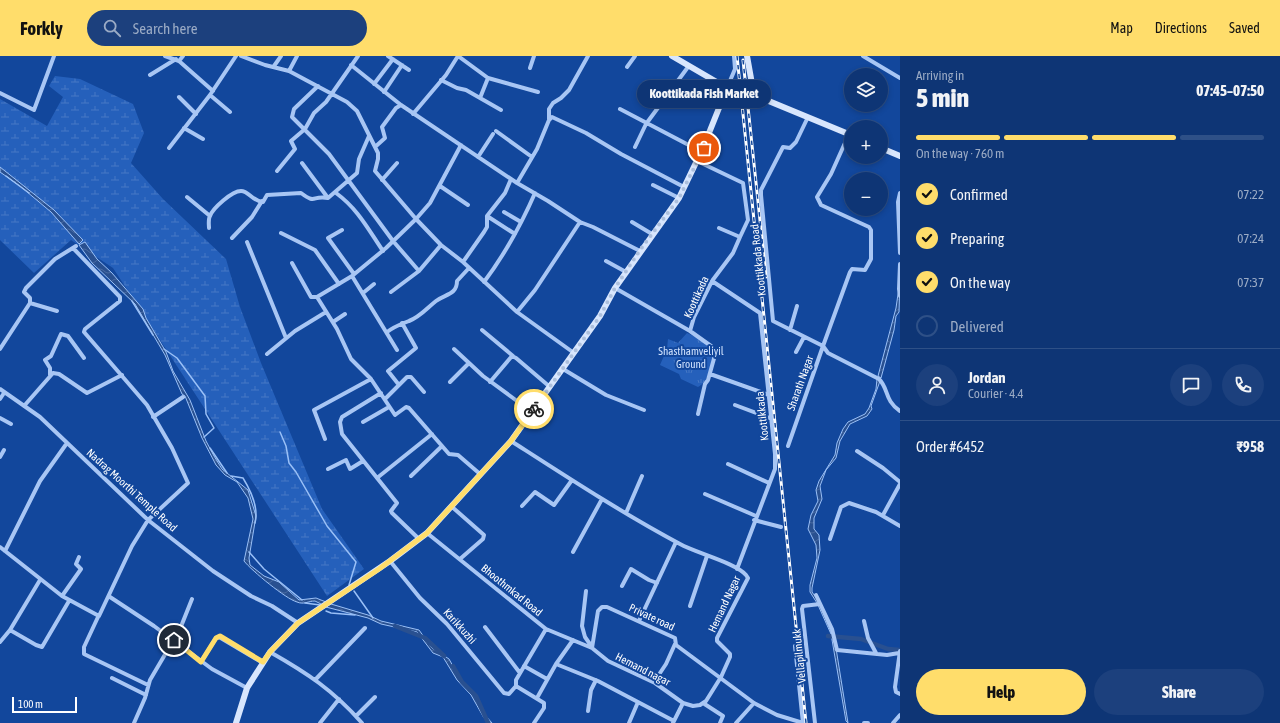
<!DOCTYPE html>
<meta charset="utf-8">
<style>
:root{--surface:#0e3575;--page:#1c407d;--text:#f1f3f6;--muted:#9babc5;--line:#2e5087;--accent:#ffdd6b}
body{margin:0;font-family:"Asap Condensed",sans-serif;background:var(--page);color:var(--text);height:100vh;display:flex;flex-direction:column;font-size:15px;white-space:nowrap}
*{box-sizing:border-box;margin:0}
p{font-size:13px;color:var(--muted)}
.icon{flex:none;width:22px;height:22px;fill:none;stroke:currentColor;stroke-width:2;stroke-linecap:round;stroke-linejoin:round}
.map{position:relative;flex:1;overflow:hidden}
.side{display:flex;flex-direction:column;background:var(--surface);width:380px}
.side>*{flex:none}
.fabs{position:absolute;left:844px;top:12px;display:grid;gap:8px}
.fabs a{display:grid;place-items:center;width:44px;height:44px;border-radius:50%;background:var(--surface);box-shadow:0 2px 6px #0003,0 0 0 1px var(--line);font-size:20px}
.scale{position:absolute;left:12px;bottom:10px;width:65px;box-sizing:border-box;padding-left:4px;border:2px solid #fff;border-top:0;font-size:11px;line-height:14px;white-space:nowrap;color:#fff;-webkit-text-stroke:3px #12479c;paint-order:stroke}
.pin{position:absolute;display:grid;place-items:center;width:34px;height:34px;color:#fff;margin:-17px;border:2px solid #fff;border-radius:50%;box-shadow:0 1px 4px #0007}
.courier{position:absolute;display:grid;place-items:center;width:40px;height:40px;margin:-20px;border:3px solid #ffdd6b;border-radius:50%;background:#fff;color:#222;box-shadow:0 1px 5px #0007}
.bubble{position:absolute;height:28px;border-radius:14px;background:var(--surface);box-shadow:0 2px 6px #0003,0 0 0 1px var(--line);font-size:13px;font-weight:800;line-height:28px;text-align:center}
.headline em{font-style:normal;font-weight:800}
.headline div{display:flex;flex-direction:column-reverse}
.headline{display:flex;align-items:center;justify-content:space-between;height:68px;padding:0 16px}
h1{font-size:26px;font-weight:800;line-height:30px}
.bar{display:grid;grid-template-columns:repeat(4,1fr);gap:6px 4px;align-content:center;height:48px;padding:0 16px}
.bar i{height:5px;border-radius:3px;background:var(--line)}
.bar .current{background:var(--accent)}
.bar p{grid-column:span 4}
.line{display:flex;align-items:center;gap:10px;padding:0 16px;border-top:1px solid var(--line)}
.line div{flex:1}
.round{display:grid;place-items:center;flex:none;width:42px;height:42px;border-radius:21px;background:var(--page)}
ol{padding:0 16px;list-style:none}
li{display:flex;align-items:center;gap:12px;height:44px}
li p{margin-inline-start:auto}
li .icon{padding:4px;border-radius:50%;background:var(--accent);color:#111;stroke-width:4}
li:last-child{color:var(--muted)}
li i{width:22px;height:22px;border:2px solid var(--line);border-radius:50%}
.button{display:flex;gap:8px;margin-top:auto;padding:8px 16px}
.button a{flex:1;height:46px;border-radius:24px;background:var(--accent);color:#111;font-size:16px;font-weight:800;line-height:46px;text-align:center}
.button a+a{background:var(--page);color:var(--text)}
header{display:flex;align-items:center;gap:24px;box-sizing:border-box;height:56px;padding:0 20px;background:var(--accent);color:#111}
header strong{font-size:19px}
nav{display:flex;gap:22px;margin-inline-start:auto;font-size:14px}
.search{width:280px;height:36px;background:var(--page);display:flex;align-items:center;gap:10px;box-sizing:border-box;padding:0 14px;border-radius:22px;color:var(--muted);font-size:15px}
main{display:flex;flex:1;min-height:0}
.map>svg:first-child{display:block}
.grass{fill:url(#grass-tufts)}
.wetland{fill:url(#wetland-marsh)}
.water{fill:url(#water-waves);stroke:#9ac0f7}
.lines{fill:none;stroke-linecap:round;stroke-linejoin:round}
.stream{stroke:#9ac0f7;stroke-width:1.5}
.canal{stroke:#295090;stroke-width:4.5}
.street{stroke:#a8c6f4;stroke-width:4}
.secondary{stroke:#d8e6fd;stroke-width:6}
.rail-casing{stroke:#fff;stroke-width:3}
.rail{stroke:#12479c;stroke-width:1.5;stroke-dasharray:4.5;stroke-linecap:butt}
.done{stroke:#acbfdc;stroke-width:4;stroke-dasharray:0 7.2}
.route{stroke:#ffdd6b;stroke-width:5}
.labels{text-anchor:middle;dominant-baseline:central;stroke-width:4;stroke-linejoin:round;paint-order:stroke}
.street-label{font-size:11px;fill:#fff;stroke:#12479c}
.park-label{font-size:11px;fill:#d0e2fe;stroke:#12479c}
</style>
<header>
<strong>Forkly</strong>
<div class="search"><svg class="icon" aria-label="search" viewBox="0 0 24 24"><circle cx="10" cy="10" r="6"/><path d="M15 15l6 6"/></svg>Search here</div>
<nav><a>Map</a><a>Directions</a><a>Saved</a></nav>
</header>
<main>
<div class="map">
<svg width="900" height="667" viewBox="0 0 900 667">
<defs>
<pattern id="grass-tufts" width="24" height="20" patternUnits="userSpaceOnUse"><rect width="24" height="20" fill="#2560bb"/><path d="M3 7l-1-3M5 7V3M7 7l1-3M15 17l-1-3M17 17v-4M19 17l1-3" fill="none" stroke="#4678c5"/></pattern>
<pattern id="wetland-marsh" width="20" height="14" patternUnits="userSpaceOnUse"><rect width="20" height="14" fill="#2560bb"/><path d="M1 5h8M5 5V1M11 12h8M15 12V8" fill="none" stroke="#4678c5"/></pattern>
<pattern id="water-waves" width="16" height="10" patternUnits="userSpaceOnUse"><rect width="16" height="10" fill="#295090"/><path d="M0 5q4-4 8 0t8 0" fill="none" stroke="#496aa1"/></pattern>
</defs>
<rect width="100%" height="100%" fill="#12479c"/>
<!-- grass -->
<path class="grass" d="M687 277 702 284 713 298C712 307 708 327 698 331L681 323 679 318 660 309 667 293 668 283 678 287Z"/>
<!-- wetland -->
<path class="wetland" d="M55 20 80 23 133 48 144 77 131 107 163 143 226 203 240 251 261 307 322 453 364 513 327 540 113 212 71 184 34 217 0 184V43L47 70 63 41 49 30Z"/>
<!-- water -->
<path class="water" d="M0 111 54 154 83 184 79 188 51 156 20 130 0 116Z
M85 186 97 203 112 217 143 253 146 262 166 296 173 315 190 344 206 385 214 400 222 413 248 434 256 460 249 502 250 509 264 520 279 526 299 544 316 542 326 546 323 549 315 545C308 545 304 549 297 546 286 543 252 515 244 505L253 463 248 442 237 426 225 419 216 409 202 382 185 340 182 338 165 299 135 248 92 207 79 189Z
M900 224 899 256 896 260 894 274 881 322 878 320 896 252Z
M877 323 880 325 871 350 872 353 867 360 850 368 840 385 836 402 826 414 820 430 822 443 814 462V473L819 479 820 494 812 532V536L820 547H817L810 536V529L817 502 816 489 808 473 811 459 818 445 816 434 819 425 835 399 837 387 843 373 848 366 865 358 869 352 876 333Z
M331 548 368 559 381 565 419 574 432 592 449 603 459 621 473 637 484 658 492 667H489L484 662 471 639 457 624 443 601 433 597 417 576 381 568 368 562 326 551Z
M818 549H820L835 586 848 667 846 665 831 578Z"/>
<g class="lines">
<!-- stream -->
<path class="stream" d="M6 120 29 137
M132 245 153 279
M164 293 177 302 205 340 206 358 214 372 204 381
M280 376 286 390 289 407 296 416 327 470 356 506 349 529
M210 392 227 417
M231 420 243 422C251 435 259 452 255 467
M249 496 264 513 302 544
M354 535 373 562
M305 547 320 549
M326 555 331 557 355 559"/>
<!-- canal -->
<path class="canal" d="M395 570 425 582 444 600
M828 580 861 583 888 593 900 594
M453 610 462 626 476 640 488 667"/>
<!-- street -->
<path class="street" d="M165 0 179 5 213 35
M241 0 265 9 289 15 347 46 357 55 378 97V103L375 115 416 163 441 189 463 206 517 256 574 297
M388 0 409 14
M458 0 488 22 538 36
M863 0 900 22
M179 5 183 0
M351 9 401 49 517 127 548 145 580 166 593 171 640 195
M274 10 281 0
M627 11 635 0
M530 12 534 0
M289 15 297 0
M150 19 176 3
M441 24 457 32 466 34 501 54
M374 28 393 3
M318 30 294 53 292 61 329 98 393 185
M727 32 735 13 734 0
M384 36 402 9
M0 37 34 54 54 0
M210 39 230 56
M179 41 196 58
M480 42 488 22
M620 53 702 96
M413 58 446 19 458 0
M549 63V53L553 47 561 42 569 34 588 0
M184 72 203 83
M496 75 532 101
M849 78 831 118 817 141 821 149 869 171 871 174V203L865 214 852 213 850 216 823 290 828 297 879 323C889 333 884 344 900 355
M461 89 430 147 416 163 386 192 352 220 317 241 337 273 351 303 371 323 395 359 406 351 409 352 449 398 458 399 480 418
M375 91 385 82 382 71 396 52 401 49
M635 91 646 68 688 11
M169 92 210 39 236 0
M478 101 493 78
M697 105 743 127 748 164 740 181
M302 107 328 142
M277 115 295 93 291 85 305 73 314 57 326 46 358 0
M382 124 397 107
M517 127 537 93 549 64 552 61 586 77 621 98 684 131
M653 129 679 142
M440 130 468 149
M336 137C358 153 368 173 383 195
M900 137 898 146 900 197
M187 141 210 160
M504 156 521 166
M487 160 515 178
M632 166 652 178
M209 172C209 169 208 163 210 160 213 152 232 135 241 135 249 135 252 145 263 146L267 139 301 137C317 149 311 139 328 142L357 117 359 103 369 80
M342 174 328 182 354 218
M281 177 315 194 339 228
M232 182 252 161 262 145
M393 185 419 215
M247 186 286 282
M606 205 626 216
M463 206 484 176 487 171V160L505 137 511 123
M292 207 311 241H317
M900 208 899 233 900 240
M352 220 397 294
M712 225 760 257 775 398V413L737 513
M484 226C505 198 521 169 535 137
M615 232 690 275 694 261 712 225 733 197 740 181 719 172
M391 236 419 215 441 189
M363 237 374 228
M30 247V242L24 236 26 232 55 203 76 190
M30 247 57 255
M517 256 535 234 580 166
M333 266 345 258
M482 274 513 300
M790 274 797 250
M690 275 711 290 715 299 708 324 705 328 698 358
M387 276C395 270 399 269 409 265 420 261 427 252 436 245 445 238 457 239 457 225L469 212
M0 293 30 247
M454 293 483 320 532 356
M796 296 804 281
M267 298 295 275 326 256
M563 313 606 339 644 354
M710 318 769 339
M50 319V312L45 304 51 300 61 278 68 280 84 302
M450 326 469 307
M490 326 512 300 516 302 550 331
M399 329 407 321H411L424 336
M0 333 40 361 148 464 213 515 251 540 272 550 298 567
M381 337 342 361 340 366 342 378 397 447 391 455 392 457 419 483
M0 343 4 337
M385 343 399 329 388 315 416 292 402 267
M735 349 772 363
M24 350 53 317 59 318 87 337 122 319
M153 361 183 341
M0 362 11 368
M363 366 389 351
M325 383 314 354 371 323
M788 390 823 290 773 265 761 139V134L783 91 790 92 796 86 808 61
M857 395 883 412 900 426
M0 401 4 394
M728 408 769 427
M328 413 346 404 350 413 363 405
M411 420 442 390
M377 422 432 378
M705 438 756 460
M451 450 484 479 483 483 460 503
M522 450 535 436 554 449 572 424
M626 457 642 420
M883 459 900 428
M754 464 781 471
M427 477 546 573 592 592 608 605 655 627 683 647 693 650 700 649 706 645 721 621 730 601V598L717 585V582L748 522 746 519C736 507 696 497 680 488 622 457 567 421 511 385
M830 483 841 451 849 447 876 456 900 470
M0 491 62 540 99 560 132 490 148 464 188 427 172 392 147 349 84 276 85 273 120 245V241L73 192
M5 495 40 425 67 387
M573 496 602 443
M390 505 420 542 447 568 504 637 509 638 516 630
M622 530 631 513 649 524 657 527
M586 535 582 570 585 581 592 591
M816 539 832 573 837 594 887 599 899 597
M62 540 81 513 76 508 79 501
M110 541 154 570 212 613 247 632
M690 550 707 500
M98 561 84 591V598L148 629
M639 565 676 486
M864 565 868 582 876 597
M485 571 520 617
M10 574 36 589 42 591 69 545
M0 586 10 574 40 524
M795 590 803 667
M592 592 598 555 602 551H607L675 582 676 589 754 647 777 659 803 667
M900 595 895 631 896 636 900 638
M270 596C307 617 333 634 362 667
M201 606 216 582 219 581 263 607
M556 608 598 625 674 665
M524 610 547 623
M112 622 146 639
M315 624 365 572
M654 626 666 608 675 588
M516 630V624L546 573
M516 630 544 647V652L534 667
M537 642 556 608 573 584
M703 647 723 660 720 667
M588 655 591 634 596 624
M356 660 375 641
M134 667 145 642 150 624 180 573 192 543
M320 667 339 643
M629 667 638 646
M673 667 683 647
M736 667 754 647
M815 667 802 553 803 550 820 548
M864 667H868
M893 667 900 659"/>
<!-- secondary -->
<path class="secondary" d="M672 0 727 32 754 39 851 79
M747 0 754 39
M881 92 900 100
M236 667 247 632 270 596 298 567 390 505 427 477 511 385 600 260 615 232 679 142 703 92 727 32"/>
<defs>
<path id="rail" d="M737 0 806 667
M743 4 766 221"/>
</defs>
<!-- rail casing -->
<use href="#rail" class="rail-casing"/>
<!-- rail -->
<use href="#rail" class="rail"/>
</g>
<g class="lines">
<!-- done -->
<path class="done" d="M534 353 600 260 615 232 640 194 679 142 704 92"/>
<!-- route -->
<path class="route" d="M174 584 201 606 216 582 220 580 263 606 270 596 298 567 379 513 427 477 511 385 534 353"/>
</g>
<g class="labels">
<!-- street labels -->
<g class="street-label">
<text transform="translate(758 204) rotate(-96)">Koottikkada Road</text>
<text transform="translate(696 241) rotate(-66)">Koottikada</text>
<text transform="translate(800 327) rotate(-70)">Sharath Nagar</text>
<text transform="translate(762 360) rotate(-96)">Koottikkada</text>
<text transform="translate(132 434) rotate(42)">Nadrag Moorthi Temple Road</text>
<text transform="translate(512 534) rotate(39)">Bhoothmkad Road</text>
<text transform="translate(724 548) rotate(-65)">Hemand Nagar</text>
<text transform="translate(652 561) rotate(25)">Private road</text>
<text transform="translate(460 570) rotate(48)">Karikkuzhi</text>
<text transform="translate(799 600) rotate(-96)">Vellapilmukk</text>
<text transform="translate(643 613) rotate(27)">Hemand nagar</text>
</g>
<!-- park labels -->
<g class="park-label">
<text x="691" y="295">Shasthamveliyil<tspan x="691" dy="13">Ground</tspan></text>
</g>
</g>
</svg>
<div class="fabs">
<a><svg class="icon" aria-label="layers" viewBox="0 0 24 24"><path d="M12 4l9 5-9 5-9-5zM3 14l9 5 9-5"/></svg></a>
<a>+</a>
<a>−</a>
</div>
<div class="scale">100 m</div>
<div class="pin" style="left:704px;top:92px;background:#ea580c"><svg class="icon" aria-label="bag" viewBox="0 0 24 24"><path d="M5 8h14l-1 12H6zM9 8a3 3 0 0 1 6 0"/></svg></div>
<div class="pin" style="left:174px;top:584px;background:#1f2937"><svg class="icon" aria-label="home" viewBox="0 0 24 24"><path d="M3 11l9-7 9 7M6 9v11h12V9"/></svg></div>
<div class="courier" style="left:534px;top:353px"><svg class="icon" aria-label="bike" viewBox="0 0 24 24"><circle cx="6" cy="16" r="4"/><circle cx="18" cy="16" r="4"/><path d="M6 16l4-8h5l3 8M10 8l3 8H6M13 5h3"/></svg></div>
<div class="bubble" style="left:637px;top:24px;width:134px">Koottikada Fish Market</div>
</div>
<section class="side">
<div class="headline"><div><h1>5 min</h1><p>Arriving in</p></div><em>07:45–07:50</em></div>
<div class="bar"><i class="current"></i><i class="current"></i><i class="current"></i><i></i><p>On the way · 760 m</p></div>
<ol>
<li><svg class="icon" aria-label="check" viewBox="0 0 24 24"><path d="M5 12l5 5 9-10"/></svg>Confirmed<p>07:22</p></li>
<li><svg class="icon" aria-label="check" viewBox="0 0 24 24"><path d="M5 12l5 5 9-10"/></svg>Preparing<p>07:24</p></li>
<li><svg class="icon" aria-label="check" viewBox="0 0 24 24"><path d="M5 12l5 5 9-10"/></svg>On the way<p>07:37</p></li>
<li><i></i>Delivered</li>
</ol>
<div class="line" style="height:72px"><a class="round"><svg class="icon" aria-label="person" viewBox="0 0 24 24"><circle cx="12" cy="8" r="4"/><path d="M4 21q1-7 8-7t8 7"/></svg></a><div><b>Jordan</b><p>Courier · 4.4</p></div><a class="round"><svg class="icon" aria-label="chat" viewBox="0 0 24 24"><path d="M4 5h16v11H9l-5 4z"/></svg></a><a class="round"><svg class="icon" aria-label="phone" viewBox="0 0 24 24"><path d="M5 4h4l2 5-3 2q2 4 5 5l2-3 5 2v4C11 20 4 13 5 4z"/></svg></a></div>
<div class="line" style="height:52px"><div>Order #6452</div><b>₹958</b></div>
<div class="button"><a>Help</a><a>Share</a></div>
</section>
</main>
